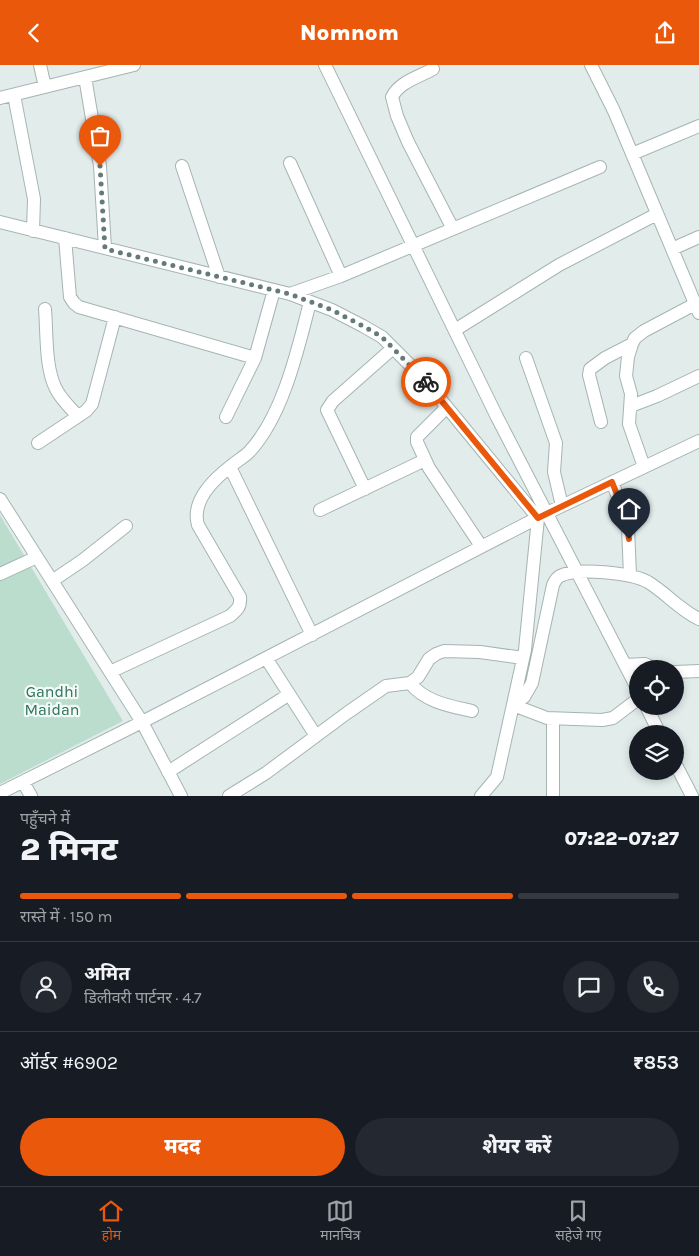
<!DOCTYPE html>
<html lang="hi">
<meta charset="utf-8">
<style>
:root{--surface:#171b24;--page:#242831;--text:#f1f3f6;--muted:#9ea1a6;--line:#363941;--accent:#ea580c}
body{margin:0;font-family:Karla,"Noto Sans Devanagari",sans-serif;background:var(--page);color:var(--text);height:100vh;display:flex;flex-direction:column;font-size:19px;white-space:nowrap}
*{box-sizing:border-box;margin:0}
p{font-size:16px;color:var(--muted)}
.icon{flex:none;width:28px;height:28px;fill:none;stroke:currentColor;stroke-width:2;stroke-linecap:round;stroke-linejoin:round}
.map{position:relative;height:731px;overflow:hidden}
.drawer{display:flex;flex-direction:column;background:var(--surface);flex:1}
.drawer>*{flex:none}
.buttons{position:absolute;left:629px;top:595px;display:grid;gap:10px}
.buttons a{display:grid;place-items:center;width:55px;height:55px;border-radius:50%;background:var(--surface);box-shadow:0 2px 8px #0003;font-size:25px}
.pin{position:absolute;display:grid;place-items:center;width:42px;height:42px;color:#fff;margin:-51px -21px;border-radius:50% 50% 50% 0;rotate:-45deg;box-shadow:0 0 5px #0007}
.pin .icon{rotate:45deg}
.courier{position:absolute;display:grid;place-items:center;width:50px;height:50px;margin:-25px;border:4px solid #ea580c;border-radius:50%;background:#fff;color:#222;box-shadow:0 1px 6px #0007}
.head em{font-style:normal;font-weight:800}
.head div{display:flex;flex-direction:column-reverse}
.head{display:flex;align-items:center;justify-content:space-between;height:85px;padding:0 20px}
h1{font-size:32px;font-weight:800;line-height:38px}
.bar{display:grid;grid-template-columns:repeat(4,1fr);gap:8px 5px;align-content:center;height:60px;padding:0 20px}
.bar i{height:6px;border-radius:4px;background:var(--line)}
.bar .active{background:var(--accent)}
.bar p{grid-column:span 4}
.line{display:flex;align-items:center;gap:12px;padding:0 20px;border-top:1px solid var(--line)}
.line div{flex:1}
.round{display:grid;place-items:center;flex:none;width:52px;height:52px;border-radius:26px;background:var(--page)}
.button{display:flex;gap:10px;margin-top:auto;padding:10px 20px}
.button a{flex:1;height:58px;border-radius:30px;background:var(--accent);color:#fff;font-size:20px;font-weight:800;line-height:58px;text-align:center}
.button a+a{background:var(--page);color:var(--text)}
header{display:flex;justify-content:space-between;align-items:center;height:65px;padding:0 20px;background:var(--accent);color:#fff;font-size:22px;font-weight:800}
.dock{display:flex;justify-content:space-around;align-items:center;height:70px;border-top:1px solid var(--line);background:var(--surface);font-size:14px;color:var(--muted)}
.dock a{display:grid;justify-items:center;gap:2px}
.dock .active{color:var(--accent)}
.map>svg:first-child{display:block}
.green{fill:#bbddce}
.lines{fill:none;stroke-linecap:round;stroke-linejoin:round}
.street-casing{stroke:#a5b4b3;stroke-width:14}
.street{stroke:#fff;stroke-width:12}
.done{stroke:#657a7a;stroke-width:5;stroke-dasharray:0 9}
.route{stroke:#ea580c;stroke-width:6}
.labels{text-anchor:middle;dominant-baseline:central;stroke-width:4.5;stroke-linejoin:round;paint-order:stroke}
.park-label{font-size:16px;fill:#2d745c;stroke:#f3f9f7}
</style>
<header><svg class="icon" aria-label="back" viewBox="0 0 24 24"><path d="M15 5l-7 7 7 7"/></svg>Nomnom<svg class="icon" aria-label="share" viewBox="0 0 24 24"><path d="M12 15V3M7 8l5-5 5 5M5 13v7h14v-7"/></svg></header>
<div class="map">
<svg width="699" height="731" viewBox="0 0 699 731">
<rect width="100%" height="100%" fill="#e2eceb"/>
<!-- green -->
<path class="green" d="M0 450 123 656 0 719Z"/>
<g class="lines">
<defs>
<path id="street" d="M40 0 45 22
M325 0 497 352 638 625
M591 0 614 46 699 248
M433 4C419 12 399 17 392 32L397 51 408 77 453 164
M85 12 100 101 105 183
M14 30 34 134 33 166
M0 33 134 0
M632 89 699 61
M290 98 341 211
M182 101 219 212
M0 157 290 229 332 245 363 261 382 272 423 313 538 453 525 585 497 712 481 731
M65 173 70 232 74 238 79 242 255 293
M672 184 699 172
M290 229 341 211 600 102
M45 244C47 268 45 303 56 324 61 334 70 343 78 351
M455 265 559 200 657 149
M526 293 556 378 554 407 562 441
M631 341 657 331 699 311
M447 342 417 372V377L429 403 481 481
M226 352 255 293 274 225
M601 357 589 310 590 304 605 293 632 279
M38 378 86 346 92 339 115 252
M230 402 312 570
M644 402 629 359 631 329 626 311 628 292 632 279 635 273 644 266 695 239
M612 417 626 452 628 463 630 510
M365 424 327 345 333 336 393 283
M0 434 142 657 181 731
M320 445 425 395
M0 509 37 492
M52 516 83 495 126 461
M266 593 316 671
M625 600 645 599 656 604
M110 607 230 551C237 545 241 542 240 532L198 460C191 436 214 414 231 401 237 396 244 392 249 387 283 351 298 284 310 237
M675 607 699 606
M410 618C425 637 450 641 472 646
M513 640 524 632 532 618 553 520C555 516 556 513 560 511 577 502 632 508 648 517 666 528 680 545 699 554
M513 640 547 653 602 655 613 653 638 634
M646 641 660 669
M675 698 692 731
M168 707 288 630
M23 717 31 731
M0 728 142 657 547 448 699 376
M229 731 266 708 347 648 386 621 410 618 418 612 429 594 436 589 444 586 480 587 523 593
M553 731V654"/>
</defs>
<!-- street casing -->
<use href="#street" class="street-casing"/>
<!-- street -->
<use href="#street" class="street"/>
</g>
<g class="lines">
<!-- done -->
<path class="done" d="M100 101 105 184 290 229 332 245 363 261 382 272 426 317"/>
<!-- route -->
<path class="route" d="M426 317 538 453 612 417 626 452 629 474"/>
</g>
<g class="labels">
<!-- park labels -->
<g class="park-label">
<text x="52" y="626">Gandhi<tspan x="52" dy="18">Maidan</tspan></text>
</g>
</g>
</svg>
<div class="buttons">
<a><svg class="icon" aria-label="locate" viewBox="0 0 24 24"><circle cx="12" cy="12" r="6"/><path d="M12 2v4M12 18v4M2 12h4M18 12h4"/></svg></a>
<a><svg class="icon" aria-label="layers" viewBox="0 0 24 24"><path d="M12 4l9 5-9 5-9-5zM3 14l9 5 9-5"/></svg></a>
</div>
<div class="pin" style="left:100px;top:101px;background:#ea580c"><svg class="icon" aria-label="bag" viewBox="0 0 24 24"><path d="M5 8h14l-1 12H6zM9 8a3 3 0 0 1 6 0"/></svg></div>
<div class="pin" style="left:629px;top:474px;background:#1f2937"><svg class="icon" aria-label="home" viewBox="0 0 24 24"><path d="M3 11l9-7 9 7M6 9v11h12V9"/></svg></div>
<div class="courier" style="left:426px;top:317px"><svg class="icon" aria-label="bike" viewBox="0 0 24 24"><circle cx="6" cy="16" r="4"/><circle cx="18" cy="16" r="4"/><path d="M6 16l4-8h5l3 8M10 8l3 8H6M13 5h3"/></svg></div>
</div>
<section class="drawer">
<div class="head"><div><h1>2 मिनट</h1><p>पहुँचने में</p></div><em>07:22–07:27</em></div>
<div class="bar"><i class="active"></i><i class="active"></i><i class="active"></i><i></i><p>रास्ते में · 150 m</p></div>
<div class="line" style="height:90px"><a class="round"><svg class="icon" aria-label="person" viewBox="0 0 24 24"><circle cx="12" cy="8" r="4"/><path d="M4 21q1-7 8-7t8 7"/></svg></a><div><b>अमित</b><p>डिलीवरी पार्टनर · 4.7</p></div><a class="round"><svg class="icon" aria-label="chat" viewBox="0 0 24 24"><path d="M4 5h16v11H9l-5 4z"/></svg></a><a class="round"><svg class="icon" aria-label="phone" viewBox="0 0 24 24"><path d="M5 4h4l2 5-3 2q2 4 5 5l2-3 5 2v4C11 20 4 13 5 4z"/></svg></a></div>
<div class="line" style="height:65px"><div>ऑर्डर #6902</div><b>₹853</b></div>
<div class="button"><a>मदद</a><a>शेयर करें</a></div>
</section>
<nav class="dock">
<a class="active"><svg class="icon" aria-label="home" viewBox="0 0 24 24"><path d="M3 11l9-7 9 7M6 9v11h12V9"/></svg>होम</a>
<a><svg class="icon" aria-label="map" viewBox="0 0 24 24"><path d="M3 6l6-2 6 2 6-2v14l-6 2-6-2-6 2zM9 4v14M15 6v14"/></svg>मानचित्र</a>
<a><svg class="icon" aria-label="saved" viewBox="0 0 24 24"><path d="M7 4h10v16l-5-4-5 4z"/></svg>सहेजे गए</a>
</nav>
